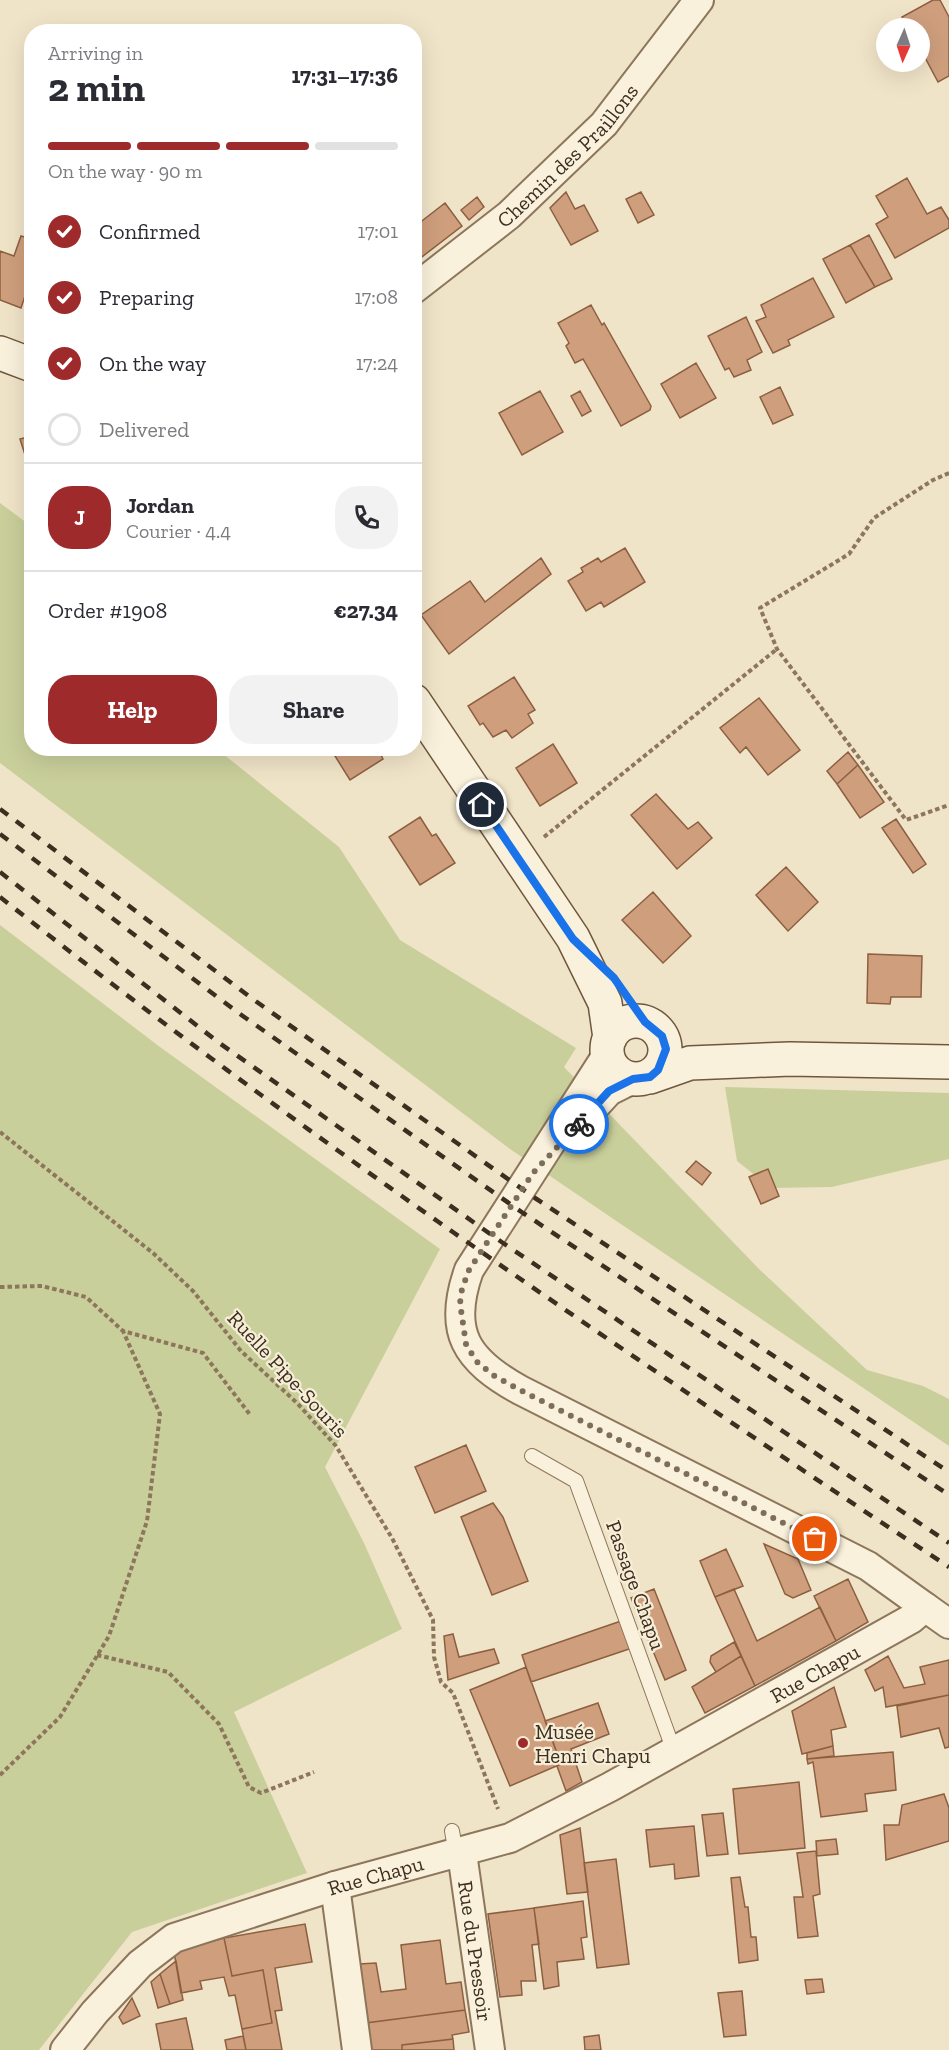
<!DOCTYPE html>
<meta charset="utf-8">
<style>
:root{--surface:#fff;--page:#f2f2f3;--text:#2b2b33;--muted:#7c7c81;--line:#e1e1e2;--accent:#9e2a2b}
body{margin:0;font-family:"Zilla Slab",serif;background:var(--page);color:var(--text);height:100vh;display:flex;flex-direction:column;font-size:22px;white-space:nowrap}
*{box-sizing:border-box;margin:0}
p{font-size:20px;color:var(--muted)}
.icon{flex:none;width:33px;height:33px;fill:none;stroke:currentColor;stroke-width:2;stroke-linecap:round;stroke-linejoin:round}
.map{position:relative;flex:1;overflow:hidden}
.panel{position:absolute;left:24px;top:24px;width:398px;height:732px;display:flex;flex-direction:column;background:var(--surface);border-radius:24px;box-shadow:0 6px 24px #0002}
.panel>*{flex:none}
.needle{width:39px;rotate:183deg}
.controls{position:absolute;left:876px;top:18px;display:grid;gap:12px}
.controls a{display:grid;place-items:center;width:54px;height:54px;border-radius:50%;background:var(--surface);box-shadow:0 6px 24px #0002;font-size:30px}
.pin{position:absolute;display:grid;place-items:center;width:51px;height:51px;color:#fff;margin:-26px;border:3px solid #fff;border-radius:50%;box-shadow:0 2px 6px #0007}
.courier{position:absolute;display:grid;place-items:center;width:60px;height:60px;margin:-30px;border:4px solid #1a73e8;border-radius:50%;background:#fff;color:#222;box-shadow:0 2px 8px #0007}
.headline em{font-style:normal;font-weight:700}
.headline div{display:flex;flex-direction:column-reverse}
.headline{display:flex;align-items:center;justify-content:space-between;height:102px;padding:0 24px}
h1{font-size:39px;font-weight:700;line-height:45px}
.bar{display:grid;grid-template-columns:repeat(4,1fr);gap:9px 6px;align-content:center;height:72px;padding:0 24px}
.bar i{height:8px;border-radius:4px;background:var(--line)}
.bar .current{background:var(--accent)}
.bar p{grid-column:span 4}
.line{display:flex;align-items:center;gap:15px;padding:0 24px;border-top:2px solid var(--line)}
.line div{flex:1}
.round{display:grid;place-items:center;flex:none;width:63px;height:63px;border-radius:24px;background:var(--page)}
ol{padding:0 24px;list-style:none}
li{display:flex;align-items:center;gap:18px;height:66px}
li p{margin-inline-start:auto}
li .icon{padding:6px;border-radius:50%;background:var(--accent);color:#fff;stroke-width:4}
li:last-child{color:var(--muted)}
li i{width:33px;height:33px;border:3px solid var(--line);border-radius:50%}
.cta{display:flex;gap:12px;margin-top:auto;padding:12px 24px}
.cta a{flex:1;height:69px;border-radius:24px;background:var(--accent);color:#fff;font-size:24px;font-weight:700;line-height:69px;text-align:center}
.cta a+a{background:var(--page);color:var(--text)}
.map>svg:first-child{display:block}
.green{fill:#c9cf9b}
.building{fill:#cf9f7d;stroke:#8d5f41;stroke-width:1.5}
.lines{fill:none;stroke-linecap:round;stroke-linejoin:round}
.lane-casing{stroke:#8d765c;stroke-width:16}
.street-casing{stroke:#8d765c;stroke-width:32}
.secondary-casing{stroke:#6f573f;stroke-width:36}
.path{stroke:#8d765c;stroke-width:4;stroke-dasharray:4.5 3;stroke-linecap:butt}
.lane{stroke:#faf1dc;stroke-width:14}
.street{stroke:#faf1dc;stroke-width:28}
.secondary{stroke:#faf1dc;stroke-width:33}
.rail{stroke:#3d2e20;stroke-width:4.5;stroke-dasharray:10 10;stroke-linecap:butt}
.done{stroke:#7c6e5b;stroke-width:6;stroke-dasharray:0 10.8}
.route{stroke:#1a73e8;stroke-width:8}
.poi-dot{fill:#9e2a2b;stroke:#f7eed8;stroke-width:2}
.labels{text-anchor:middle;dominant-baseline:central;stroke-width:4.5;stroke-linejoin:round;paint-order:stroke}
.street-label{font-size:21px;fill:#3d2e20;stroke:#f7eed8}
.poi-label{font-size:21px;fill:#3d2e20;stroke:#f7eed8;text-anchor:start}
</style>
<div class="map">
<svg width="949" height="2050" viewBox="0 0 949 2050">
<rect width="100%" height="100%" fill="#f0e4c8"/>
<!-- green -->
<path class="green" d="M0 503 31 526 32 748 217 749 339 847 400 940 576 1048 564 1067 760 1270 867 1370 923 1386 949 1399V1446L510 1149 0 763Z
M0 925 160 1047 440 1249 325 1467 364 1543 402 1629 234 1712 307 1873 132 1932 39 2050H0Z
M725 1087 949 1093V1159L832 1187 771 1188 737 1161Z"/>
<!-- building -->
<path class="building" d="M933 0H940L949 17V76L938 82 920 48V28H909L902 17Z
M907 178 927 214 941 207 949 220V228L895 258 876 224 888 217 876 196Z
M566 192 575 209 584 205 598 231 571 245 550 208Z
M641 192 654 215 638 223 626 199Z
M477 197 484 207 469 220 461 210Z
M445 203 462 226 414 263V227Z
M869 235 892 279 875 287 850 245Z
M21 236 32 239V275L21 308 0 300V251L14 256Z
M850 245 875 287 846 303 823 259Z
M813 278 834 317 788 340 790 345 773 353 756 321 766 317 761 305Z
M591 305 602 325 604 323 651 406 650 410 621 426 583 359 575 363 566 346 569 343 558 323Z
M746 317 762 352 747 360 751 370 734 377 729 368 725 370 708 336Z
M696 363 716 398 680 418 661 384Z
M780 387 793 415 773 424 760 397Z
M540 391 563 432 522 455 499 413Z
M580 391 591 411 582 416 571 396Z
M32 436V459L27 461 20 439Z
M625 548 645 582 604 607 601 602 586 611 568 581 583 572 581 568 598 558 601 562Z
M541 558 551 574 449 654 421 615 470 581 485 602Z
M514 677 535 710 528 714 533 723 512 738 506 730 493 737 483 723 480 725 468 706Z
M759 698 800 750 768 775 746 747 740 753 720 728Z
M553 744 577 783 540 806 516 768Z
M330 748H377L383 759 350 780Z
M848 752 858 765 837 784 827 771Z
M858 765 884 802 860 818 837 784Z
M656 794 688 829 698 822 712 838 677 869 631 815Z
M420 817 432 836 436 834 455 863 420 885 389 837Z
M896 819 926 864 913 873 882 828Z
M786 867 818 902 788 931 756 895Z
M653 892 691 936 663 963 622 920Z
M868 954 922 956 921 997H891L890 1004 867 1003Z
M696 1161 711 1173 702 1185 686 1172Z
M768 1169 779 1196 761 1204 749 1177Z
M466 1445 486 1491 435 1513 415 1467Z
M493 1503 503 1517 528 1581 492 1595 461 1517Z
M764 1544 798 1559 811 1590 793 1598 785 1594Z
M726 1549 743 1586 715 1597 700 1561Z
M848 1579 868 1622 836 1641 814 1596Z
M654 1589 686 1670 665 1680 631 1598Z
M734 1589 757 1641 820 1607 836 1641 755 1686 715 1597Z
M621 1621 632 1648 531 1682 522 1655Z
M453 1634 459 1657 494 1649 499 1663 448 1680 444 1636Z
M734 1642 741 1656 716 1672 710 1662 711 1656Z
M741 1656 755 1686 705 1713 692 1687Z
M888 1656 904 1688 925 1684 920 1667 949 1660V1695L886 1707 883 1687 875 1691 865 1670Z
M526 1667 561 1764 510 1786 470 1690Z
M834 1687 846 1727 831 1730 833 1746 802 1754 792 1711Z
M949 1695V1747L945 1748 939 1728 901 1737 897 1706Z
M598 1703 609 1734 571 1749 582 1782 566 1791 557 1766 561 1764 545 1721Z
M833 1746 834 1756 807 1759V1753Z
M893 1752 896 1790 865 1794 867 1811 821 1817 813 1762 808 1764 807 1759Z
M799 1782 805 1848 739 1854 733 1789Z
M944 1794 949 1808V1841L886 1860 884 1825H899L902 1805Z
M723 1813 728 1854 707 1856 702 1815Z
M694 1826 699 1876 675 1879 674 1864 650 1867 646 1830Z
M580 1828 588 1892 567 1894 560 1835Z
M836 1839 838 1854 817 1856 816 1841Z
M816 1851 820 1894 813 1896 818 1936 798 1938 794 1897H803L797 1853Z
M616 1859 629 1964 597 1968 584 1863Z
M740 1877 745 1907H748L751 1937H756L758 1960 739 1963 731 1878Z
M583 1901 587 1937 581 1938 584 1959 557 1962 559 1986 544 1989 534 1908Z
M534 1908 539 1944 532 1945 536 1981H521L522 1995 500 1997 488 1914Z
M305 1924 312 1962 275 1968 282 2010 275 2011 282 2050H246L242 2029 272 2023 263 1970 232 1976 224 1938Z
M224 1938 232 1976 263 1970 272 2023 242 2029 235 1995 229 1996 224 1977 200 1981 202 1989 181 1993 174 1952Z
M440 1940 446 1984 461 1982 465 2010 366 2023 359 1964 376 1963 381 1992 406 1989 401 1945Z
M176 1961 183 2000 170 2004 160 1974Z
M160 1974 170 2004 158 2008 151 1982Z
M822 1979 824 1992 807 1994 805 1980Z
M742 1991 746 2035 724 2037 718 1993Z
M132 1998 140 2016 123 2024 119 2017Z
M465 2010 469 2032 452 2035 453 2039 402 2045V2050H369L366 2023Z
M186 2018 193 2050H161L156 2024Z
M599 2035 601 2050H585L584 2037Z
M243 2036 246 2050H227L225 2040Z
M453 2039 454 2050H402V2045Z"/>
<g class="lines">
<defs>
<path id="lane" d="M532 1456 576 1481 674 1751
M452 1831 456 1854"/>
<g id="street">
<path id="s1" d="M414 289 509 215 604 124 699 0"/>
<path d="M573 1130 609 1091 633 1079"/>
<path d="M925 1607 949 1624"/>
<path id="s2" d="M462 1853 490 2050"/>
<path d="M335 1886 357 2050"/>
<path id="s3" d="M65 2050 95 2012 140 1964 174 1938 335 1886 510 1838 610 1787 911 1619 925 1607 868 1566 520 1390C466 1360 447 1332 469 1270L607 1055"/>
</g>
<path id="secondary" d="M0 353 32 365
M414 701 573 938 605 1003 610 1038
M607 1050a29 29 0 1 1 58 0a29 29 0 1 1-58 0Z
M650 1077 690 1063 790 1059 949 1062"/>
</defs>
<!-- lane casing -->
<use href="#lane" class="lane-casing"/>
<!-- street casing -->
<use href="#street" class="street-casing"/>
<!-- secondary casing -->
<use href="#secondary" class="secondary-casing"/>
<!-- path -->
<path class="path" d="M949 473 933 480 874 518 849 554 760 608 777 649 906 820 949 805
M544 837 777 649
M0 1132 153 1253 193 1291 241 1351 297 1403 336 1446 392 1538 433 1620 434 1657 441 1682 453 1693 498 1809
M0 1287 42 1286 86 1297 123 1331 203 1353 251 1416
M97 1655 168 1672 219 1724 249 1787 261 1793 314 1772
M0 1775 60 1717 109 1636 147 1521 160 1414 123 1331"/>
<!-- lane -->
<use href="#lane" class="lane"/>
<!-- street -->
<use href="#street" class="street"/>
<!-- secondary -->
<use href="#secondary" class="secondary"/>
<!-- rail -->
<path class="rail" d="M0 809 254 1000 535 1198 949 1472
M0 834 240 1014 523 1213 949 1495
M0 872 218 1042 503 1243 949 1543
M0 897C304 1137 626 1354 949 1567"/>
</g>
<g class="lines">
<!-- done -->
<path class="done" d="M579 1124 533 1173 469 1270 462 1289 460 1303 466 1344 476 1361 493 1375 520 1390 815 1539"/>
<!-- route -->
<path class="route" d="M482 805 573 939 614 978 645 1022 662 1036 666 1049 658 1070 650 1077 633 1079 609 1091 579 1124"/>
</g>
<!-- markers -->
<circle class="poi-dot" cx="523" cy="1743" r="6"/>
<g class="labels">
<!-- street labels -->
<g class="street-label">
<text stroke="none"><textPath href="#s1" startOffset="204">Chemin des Praillons</textPath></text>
<text transform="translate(288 1374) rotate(47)">Ruelle Pipe-Souris</text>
<text transform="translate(636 1585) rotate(70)">Passage Chapu</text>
<text stroke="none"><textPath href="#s3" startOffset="854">Rue Chapu</textPath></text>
<text stroke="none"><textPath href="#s3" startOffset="368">Rue Chapu</textPath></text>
<text stroke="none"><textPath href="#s2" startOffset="99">Rue du Pressoir</textPath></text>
</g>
<!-- poi labels -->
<g class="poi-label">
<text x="535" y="1731">Musée<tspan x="535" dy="24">Henri Chapu</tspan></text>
</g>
</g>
</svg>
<div class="controls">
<a><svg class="needle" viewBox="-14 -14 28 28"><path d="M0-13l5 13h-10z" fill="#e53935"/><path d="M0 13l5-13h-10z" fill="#7c7c81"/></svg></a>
</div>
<div class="pin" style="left:815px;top:1539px;background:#ea580c"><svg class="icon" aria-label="bag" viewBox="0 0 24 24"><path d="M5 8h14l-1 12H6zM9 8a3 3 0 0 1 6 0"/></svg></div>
<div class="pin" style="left:482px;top:805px;background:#1f2937"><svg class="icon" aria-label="home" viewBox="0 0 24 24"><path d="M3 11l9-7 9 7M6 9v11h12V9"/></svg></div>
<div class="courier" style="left:579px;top:1124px"><svg class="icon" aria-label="bike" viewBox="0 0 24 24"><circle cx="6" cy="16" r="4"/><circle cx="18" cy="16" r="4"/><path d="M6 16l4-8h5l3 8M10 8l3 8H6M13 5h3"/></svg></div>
<section class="panel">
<div class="headline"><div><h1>2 min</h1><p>Arriving in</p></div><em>17:31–17:36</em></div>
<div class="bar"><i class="current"></i><i class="current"></i><i class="current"></i><i></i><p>On the way · 90 m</p></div>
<ol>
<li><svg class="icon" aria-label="check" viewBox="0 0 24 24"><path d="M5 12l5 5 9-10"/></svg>Confirmed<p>17:01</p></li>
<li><svg class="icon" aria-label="check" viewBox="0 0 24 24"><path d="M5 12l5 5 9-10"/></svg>Preparing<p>17:08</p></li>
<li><svg class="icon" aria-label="check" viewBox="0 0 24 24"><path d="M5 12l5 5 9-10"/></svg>On the way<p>17:24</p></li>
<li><i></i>Delivered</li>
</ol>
<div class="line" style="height:108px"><b class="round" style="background:var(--accent);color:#fff">J</b><div><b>Jordan</b><p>Courier · 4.4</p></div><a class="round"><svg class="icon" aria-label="phone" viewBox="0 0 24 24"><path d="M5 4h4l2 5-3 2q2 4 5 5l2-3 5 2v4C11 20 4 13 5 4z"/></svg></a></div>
<div class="line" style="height:78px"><div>Order #1908</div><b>€27.34</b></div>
<div class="cta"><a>Help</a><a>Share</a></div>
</section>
</div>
